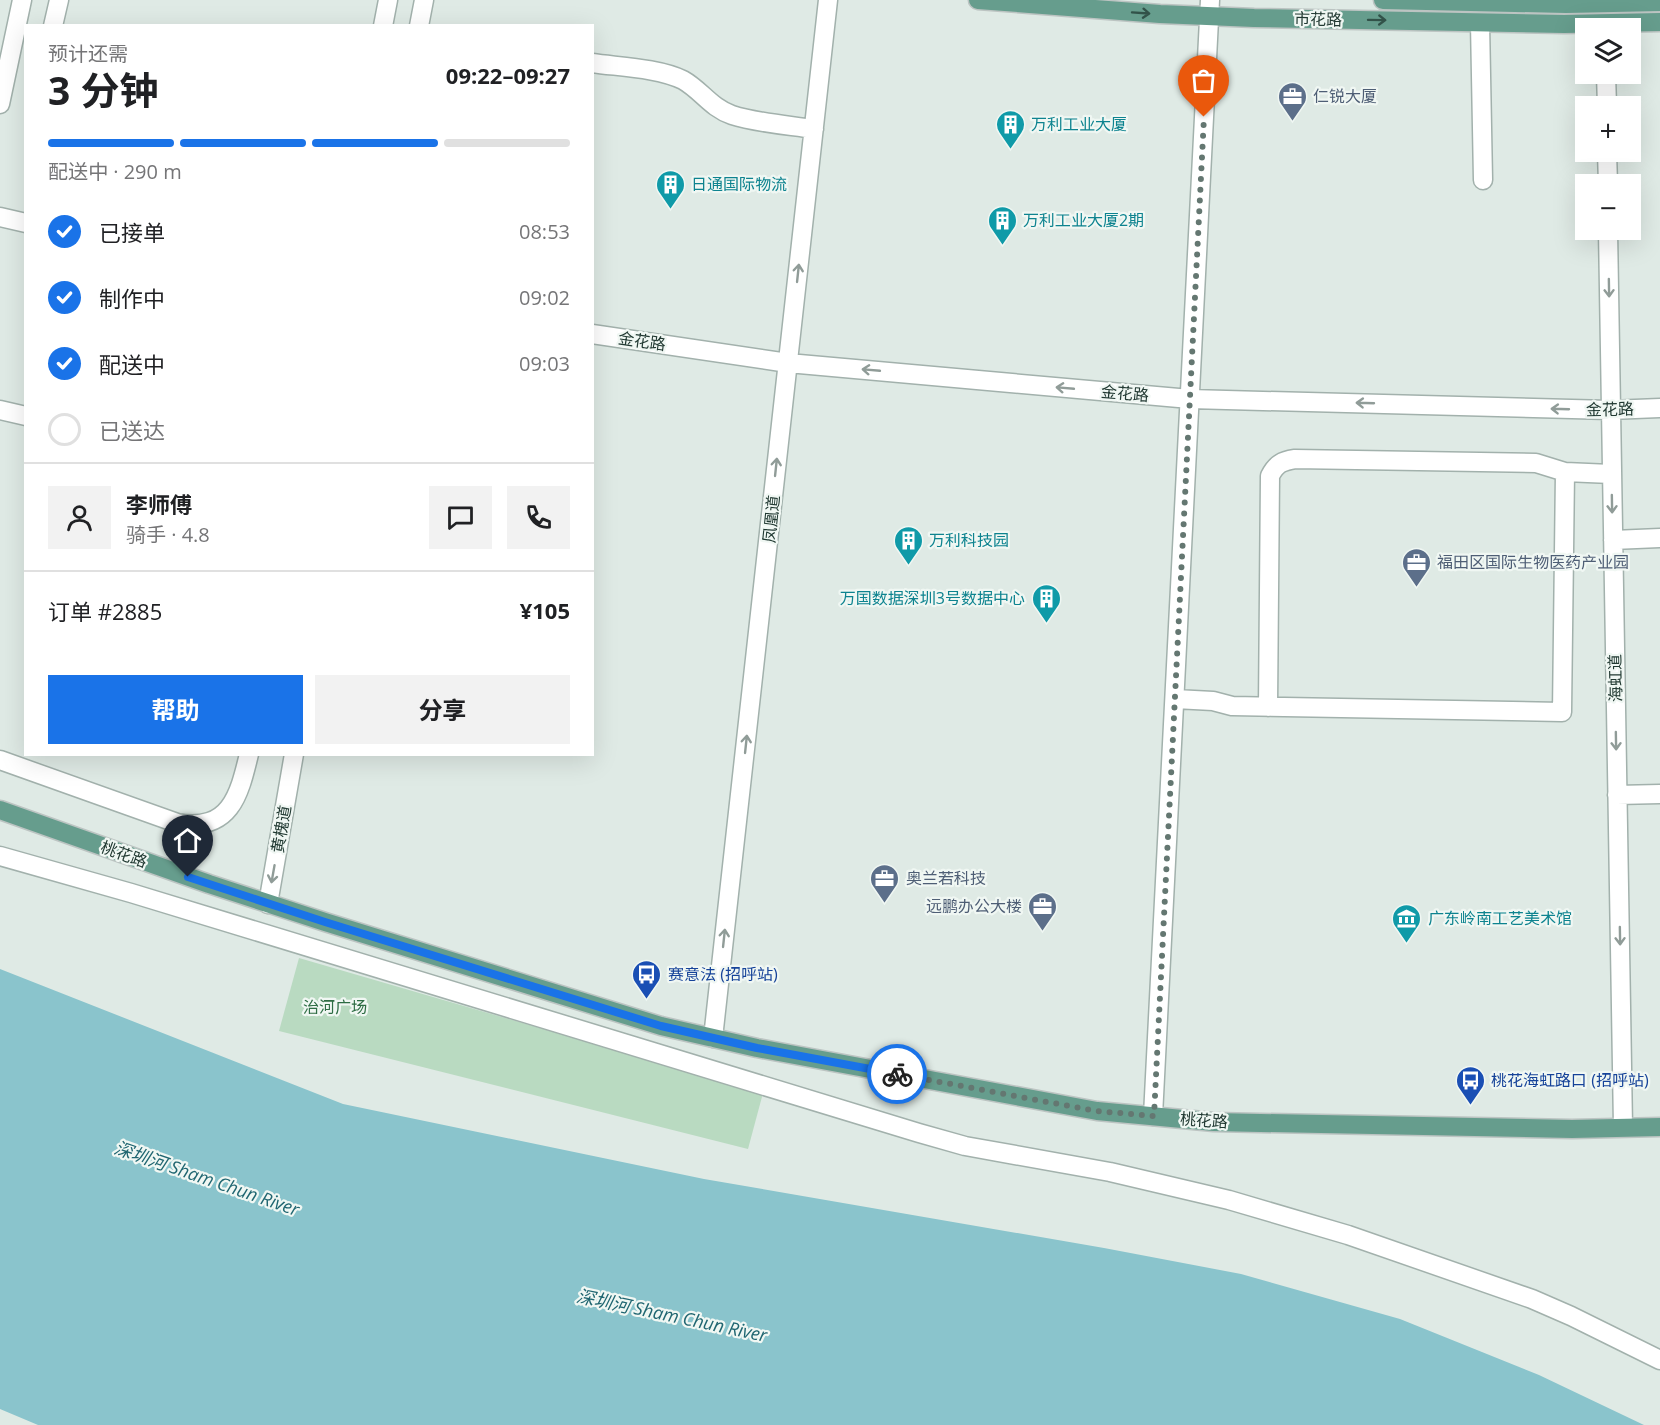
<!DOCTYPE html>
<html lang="zh">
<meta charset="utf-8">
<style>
:root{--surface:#fff;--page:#f2f2f2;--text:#202124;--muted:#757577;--line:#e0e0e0;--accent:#1a73e8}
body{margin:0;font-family:"Open Sans","Noto Sans SC",sans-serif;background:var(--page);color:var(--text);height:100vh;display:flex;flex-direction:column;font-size:22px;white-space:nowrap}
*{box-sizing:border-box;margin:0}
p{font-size:20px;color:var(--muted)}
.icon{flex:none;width:33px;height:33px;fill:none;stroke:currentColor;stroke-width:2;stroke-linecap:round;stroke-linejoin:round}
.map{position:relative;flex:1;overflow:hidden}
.panel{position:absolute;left:24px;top:24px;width:570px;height:732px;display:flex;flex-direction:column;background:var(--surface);border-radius:0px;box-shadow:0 6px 24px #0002}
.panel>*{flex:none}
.tools{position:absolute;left:1575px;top:18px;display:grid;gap:12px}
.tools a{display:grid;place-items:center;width:66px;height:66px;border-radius:0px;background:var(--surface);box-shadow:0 6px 24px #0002;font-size:30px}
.pin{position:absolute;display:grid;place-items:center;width:51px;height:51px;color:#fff;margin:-62px -26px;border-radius:50% 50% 50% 0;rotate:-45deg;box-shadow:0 0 6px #0007}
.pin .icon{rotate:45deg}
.courier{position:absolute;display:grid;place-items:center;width:60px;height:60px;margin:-30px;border:4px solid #1a73e8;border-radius:50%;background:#fff;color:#222;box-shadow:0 2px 8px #0007}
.overview em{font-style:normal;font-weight:700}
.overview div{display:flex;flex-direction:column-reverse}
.overview{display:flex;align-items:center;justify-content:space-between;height:102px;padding:0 24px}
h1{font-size:39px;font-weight:700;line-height:45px}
.bar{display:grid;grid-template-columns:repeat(4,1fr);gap:9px 6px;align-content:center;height:72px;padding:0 24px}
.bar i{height:8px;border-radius:4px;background:var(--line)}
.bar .on{background:var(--accent)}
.bar p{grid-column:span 4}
.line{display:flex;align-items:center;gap:15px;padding:0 24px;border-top:2px solid var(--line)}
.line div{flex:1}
.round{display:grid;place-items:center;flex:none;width:63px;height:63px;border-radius:0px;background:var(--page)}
ol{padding:0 24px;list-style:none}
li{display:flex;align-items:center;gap:18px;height:66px}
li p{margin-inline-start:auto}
li .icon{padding:6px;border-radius:50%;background:var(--accent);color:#fff;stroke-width:4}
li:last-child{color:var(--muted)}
li i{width:33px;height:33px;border:3px solid var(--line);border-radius:50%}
.primary-button{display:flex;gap:12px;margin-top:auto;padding:12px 24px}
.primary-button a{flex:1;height:69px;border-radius:0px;background:var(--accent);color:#fff;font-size:24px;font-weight:700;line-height:69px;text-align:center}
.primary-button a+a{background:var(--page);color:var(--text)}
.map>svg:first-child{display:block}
.green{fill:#b9dac1}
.water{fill:#8ac4cc}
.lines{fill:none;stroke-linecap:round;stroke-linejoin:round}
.minor-casing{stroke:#a2b1ac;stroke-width:21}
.major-casing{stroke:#bcc4c2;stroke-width:21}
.minor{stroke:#fff;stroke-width:18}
.major{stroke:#669d8d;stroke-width:18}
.oneway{stroke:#325249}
.oneway2{stroke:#909c98}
.done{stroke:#647771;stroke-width:6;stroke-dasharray:0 10.8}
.route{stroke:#1a73e8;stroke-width:8}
.labels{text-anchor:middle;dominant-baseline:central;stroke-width:4.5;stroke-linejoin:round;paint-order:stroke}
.street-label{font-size:16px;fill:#213932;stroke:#f0f7f3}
.service-label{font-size:16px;fill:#4e5e75;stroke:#f0f7f3;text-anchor:start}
.culture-label{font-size:16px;fill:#0d838f;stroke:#f0f7f3;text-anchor:start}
.transit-label{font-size:16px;fill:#164399;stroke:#f0f7f3;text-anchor:start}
.park-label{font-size:16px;fill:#2e6d44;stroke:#f0f7f3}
.water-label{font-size:18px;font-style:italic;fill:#206671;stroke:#f0f7f3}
</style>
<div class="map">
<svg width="1660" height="1425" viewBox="0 0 1660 1425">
<rect width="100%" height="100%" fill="#dfeae5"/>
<!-- green -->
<path class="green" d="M299 958 763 1093 748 1149 279 1031Z"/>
<!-- water -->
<path class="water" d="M0 969 343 1104 704 1179 1104 1248 1241 1274 1400 1319 1539 1375 1644 1425H38L0 1409Z"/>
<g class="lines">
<defs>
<path id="minor" d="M1480 23 1483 180
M53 26 59 0
M383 26 388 0
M419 26 424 0
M592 63C620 67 658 68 683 80 701 90 711 108 732 115 757 123 787 125 814 129
M1606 74 1607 106
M0 104 22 0
M1607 152 1608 184
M0 217 26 223
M1608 230 1623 1127
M592 334 788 363 1190 399 1610 410 1660 408
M0 410 26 416
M1613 540 1660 538
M1175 699 1213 701 1232 706 1562 712 1565 472
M1268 707 1270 476C1276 464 1282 461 1295 459L1536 463 1565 472 1611 474
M0 760 177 823C230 832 239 796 249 754
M1617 795 1660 794
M0 856 131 893 919 1133 965 1146 1110 1172 1229 1200 1348 1235 1532 1299 1571 1316 1660 1360
M268 904 294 754
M713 1038 828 0
M1153 1116 1210 0"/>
<path id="major" d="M978 0 1160 14 1254 18 1564 24 1660 22
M1383 0 1566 4 1660 2
M0 810 209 884 325 922 661 1026 757 1048 1097 1111 1214 1122 1572 1129 1660 1127"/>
</defs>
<!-- minor casing -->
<use href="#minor" class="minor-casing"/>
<!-- major casing -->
<use href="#major" class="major-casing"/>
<!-- minor -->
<use href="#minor" class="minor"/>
<!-- major -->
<use href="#major" class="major"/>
</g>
<!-- one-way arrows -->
<defs><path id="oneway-shaft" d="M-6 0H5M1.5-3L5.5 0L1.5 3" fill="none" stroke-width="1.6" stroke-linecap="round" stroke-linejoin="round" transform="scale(1.5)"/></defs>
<g class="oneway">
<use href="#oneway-shaft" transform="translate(1141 13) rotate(4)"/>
<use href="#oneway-shaft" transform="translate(1377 20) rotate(1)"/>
</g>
<g class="oneway2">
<use href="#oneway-shaft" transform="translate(798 273) rotate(-84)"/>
<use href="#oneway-shaft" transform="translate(1609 288) rotate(89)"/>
<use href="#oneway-shaft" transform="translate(871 370) rotate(-175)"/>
<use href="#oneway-shaft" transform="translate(1065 388) rotate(-175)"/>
<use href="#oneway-shaft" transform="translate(1365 403) rotate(-178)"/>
<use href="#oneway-shaft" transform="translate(1560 409) rotate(-178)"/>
<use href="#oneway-shaft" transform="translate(776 467) rotate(-84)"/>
<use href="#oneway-shaft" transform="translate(1612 504) rotate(89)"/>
<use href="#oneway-shaft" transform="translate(1616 741) rotate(89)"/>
<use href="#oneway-shaft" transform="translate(746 744) rotate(-84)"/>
<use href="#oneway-shaft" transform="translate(273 874) rotate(100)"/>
<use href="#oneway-shaft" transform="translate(1620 936) rotate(89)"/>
<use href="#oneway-shaft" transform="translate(724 938) rotate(-84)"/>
</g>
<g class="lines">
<!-- done -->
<path class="done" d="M897 1074 1096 1111 1154 1116 1204 117"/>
<!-- route -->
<path class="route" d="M188 877 325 922 661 1026 757 1048 897 1074"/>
</g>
<!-- icons -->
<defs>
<symbol id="office-pin" viewBox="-11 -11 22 30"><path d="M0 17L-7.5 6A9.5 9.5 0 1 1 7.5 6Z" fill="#5c6f8a" stroke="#f0f7f3"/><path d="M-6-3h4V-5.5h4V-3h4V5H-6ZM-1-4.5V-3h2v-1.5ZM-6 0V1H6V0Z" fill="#fff"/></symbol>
<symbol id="building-pin" viewBox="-11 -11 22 30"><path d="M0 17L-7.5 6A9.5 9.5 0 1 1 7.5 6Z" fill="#0f9aa8" stroke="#f0f7f3"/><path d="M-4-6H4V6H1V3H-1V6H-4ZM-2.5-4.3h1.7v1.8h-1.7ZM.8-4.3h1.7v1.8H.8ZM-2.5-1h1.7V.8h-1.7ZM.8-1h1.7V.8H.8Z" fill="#fff"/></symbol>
<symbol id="museum-pin" viewBox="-11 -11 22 30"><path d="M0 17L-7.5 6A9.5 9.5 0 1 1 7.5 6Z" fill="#0f9aa8" stroke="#f0f7f3"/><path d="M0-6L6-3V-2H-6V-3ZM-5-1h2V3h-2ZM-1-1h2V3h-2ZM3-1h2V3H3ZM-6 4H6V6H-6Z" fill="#fff"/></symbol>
<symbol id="bus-pin" viewBox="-11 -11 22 30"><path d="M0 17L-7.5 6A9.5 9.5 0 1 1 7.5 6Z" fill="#1a4fb4" stroke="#f0f7f3"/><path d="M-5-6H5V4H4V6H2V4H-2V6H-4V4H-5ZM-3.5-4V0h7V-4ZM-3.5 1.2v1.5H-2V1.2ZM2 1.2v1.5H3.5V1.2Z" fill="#fff"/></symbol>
</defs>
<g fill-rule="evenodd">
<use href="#office-pin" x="1276" y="80" width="33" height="45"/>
<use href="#building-pin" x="994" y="108" width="33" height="45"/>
<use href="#building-pin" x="654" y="168" width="33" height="45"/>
<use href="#building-pin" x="986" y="204" width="33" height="45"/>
<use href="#building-pin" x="892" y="524" width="33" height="45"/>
<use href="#office-pin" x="1400" y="546" width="33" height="45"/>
<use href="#building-pin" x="1030" y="582" width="33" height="45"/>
<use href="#office-pin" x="868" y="862" width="33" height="45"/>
<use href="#office-pin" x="1026" y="890" width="33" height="45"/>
<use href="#museum-pin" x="1390" y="902" width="33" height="45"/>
<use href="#bus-pin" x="630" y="958" width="33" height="45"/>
<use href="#bus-pin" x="1454" y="1064" width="33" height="45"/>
</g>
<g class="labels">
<!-- street labels -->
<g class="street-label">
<text transform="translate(1318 19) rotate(1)">市花路</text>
<text transform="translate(642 341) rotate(8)">金花路</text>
<text transform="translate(1125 393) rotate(5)">金花路</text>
<text transform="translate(1610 409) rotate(-1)">金花路</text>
<text transform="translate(771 519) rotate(-84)">凤凰道</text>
<text transform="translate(1615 678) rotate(-91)">海虹道</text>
<text transform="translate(281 829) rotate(-80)">黄槐道</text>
<text transform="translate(124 854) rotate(20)">桃花路</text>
<text transform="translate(1204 1120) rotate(4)">桃花路</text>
</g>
<!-- service labels -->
<g class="service-label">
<text x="1313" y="96">仁锐大厦</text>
<text x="1437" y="562">福田区国际生物医药产业园</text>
<text x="906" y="878">奥兰若科技</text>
<text x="1022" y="906" text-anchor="end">远鹏办公大楼</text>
</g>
<!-- culture labels -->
<g class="culture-label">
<text x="1031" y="124">万利工业大厦</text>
<text x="691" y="184">日通国际物流</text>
<text x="1023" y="220">万利工业大厦2期</text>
<text x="929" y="540">万利科技园</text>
<text x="1025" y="598" text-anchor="end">万国数据深圳3号数据中心</text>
<text x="1428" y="918">广东岭南工艺美术馆</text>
</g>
<!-- transit labels -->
<g class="transit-label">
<text x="668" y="974">赛意法 (招呼站)</text>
<text x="1491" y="1080">桃花海虹路口 (招呼站)</text>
</g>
<!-- park labels -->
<g class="park-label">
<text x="335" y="1007">治河广场</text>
</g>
<!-- water labels -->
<g class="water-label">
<text transform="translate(207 1178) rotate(19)">深圳河 Sham Chun River</text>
<text transform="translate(672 1315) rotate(12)">深圳河 Sham Chun River</text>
</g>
</g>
</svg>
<div class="tools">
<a><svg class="icon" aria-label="layers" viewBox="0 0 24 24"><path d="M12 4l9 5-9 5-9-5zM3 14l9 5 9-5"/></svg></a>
<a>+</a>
<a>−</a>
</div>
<div class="pin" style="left:1204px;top:117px;background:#ea580c"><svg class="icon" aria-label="bag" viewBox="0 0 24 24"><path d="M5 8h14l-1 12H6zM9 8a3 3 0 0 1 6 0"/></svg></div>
<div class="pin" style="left:188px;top:877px;background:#1f2937"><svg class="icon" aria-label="home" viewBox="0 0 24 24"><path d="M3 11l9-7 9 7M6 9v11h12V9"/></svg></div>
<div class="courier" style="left:897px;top:1074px"><svg class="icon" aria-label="bike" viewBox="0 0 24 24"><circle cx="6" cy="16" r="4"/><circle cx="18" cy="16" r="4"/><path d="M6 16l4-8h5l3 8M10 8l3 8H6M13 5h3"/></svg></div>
<section class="panel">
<div class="overview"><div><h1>3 分钟</h1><p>预计还需</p></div><em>09:22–09:27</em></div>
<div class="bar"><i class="on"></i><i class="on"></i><i class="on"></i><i></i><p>配送中 · 290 m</p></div>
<ol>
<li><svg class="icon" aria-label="check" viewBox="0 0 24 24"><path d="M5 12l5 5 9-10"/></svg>已接单<p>08:53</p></li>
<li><svg class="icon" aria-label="check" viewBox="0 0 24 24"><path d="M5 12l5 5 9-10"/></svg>制作中<p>09:02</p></li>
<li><svg class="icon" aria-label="check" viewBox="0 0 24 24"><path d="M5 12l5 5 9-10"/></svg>配送中<p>09:03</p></li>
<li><i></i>已送达</li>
</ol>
<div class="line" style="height:108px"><a class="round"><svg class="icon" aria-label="person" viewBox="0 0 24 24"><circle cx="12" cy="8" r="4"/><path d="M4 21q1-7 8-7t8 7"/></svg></a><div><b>李师傅</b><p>骑手 · 4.8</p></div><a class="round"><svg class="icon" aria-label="chat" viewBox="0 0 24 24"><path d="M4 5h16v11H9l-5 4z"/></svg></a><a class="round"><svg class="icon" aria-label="phone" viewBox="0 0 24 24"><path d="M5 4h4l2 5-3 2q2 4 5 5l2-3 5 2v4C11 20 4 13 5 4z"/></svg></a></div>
<div class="line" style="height:78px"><div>订单 #2885</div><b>¥105</b></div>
<div class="primary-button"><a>帮助</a><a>分享</a></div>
</section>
</div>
